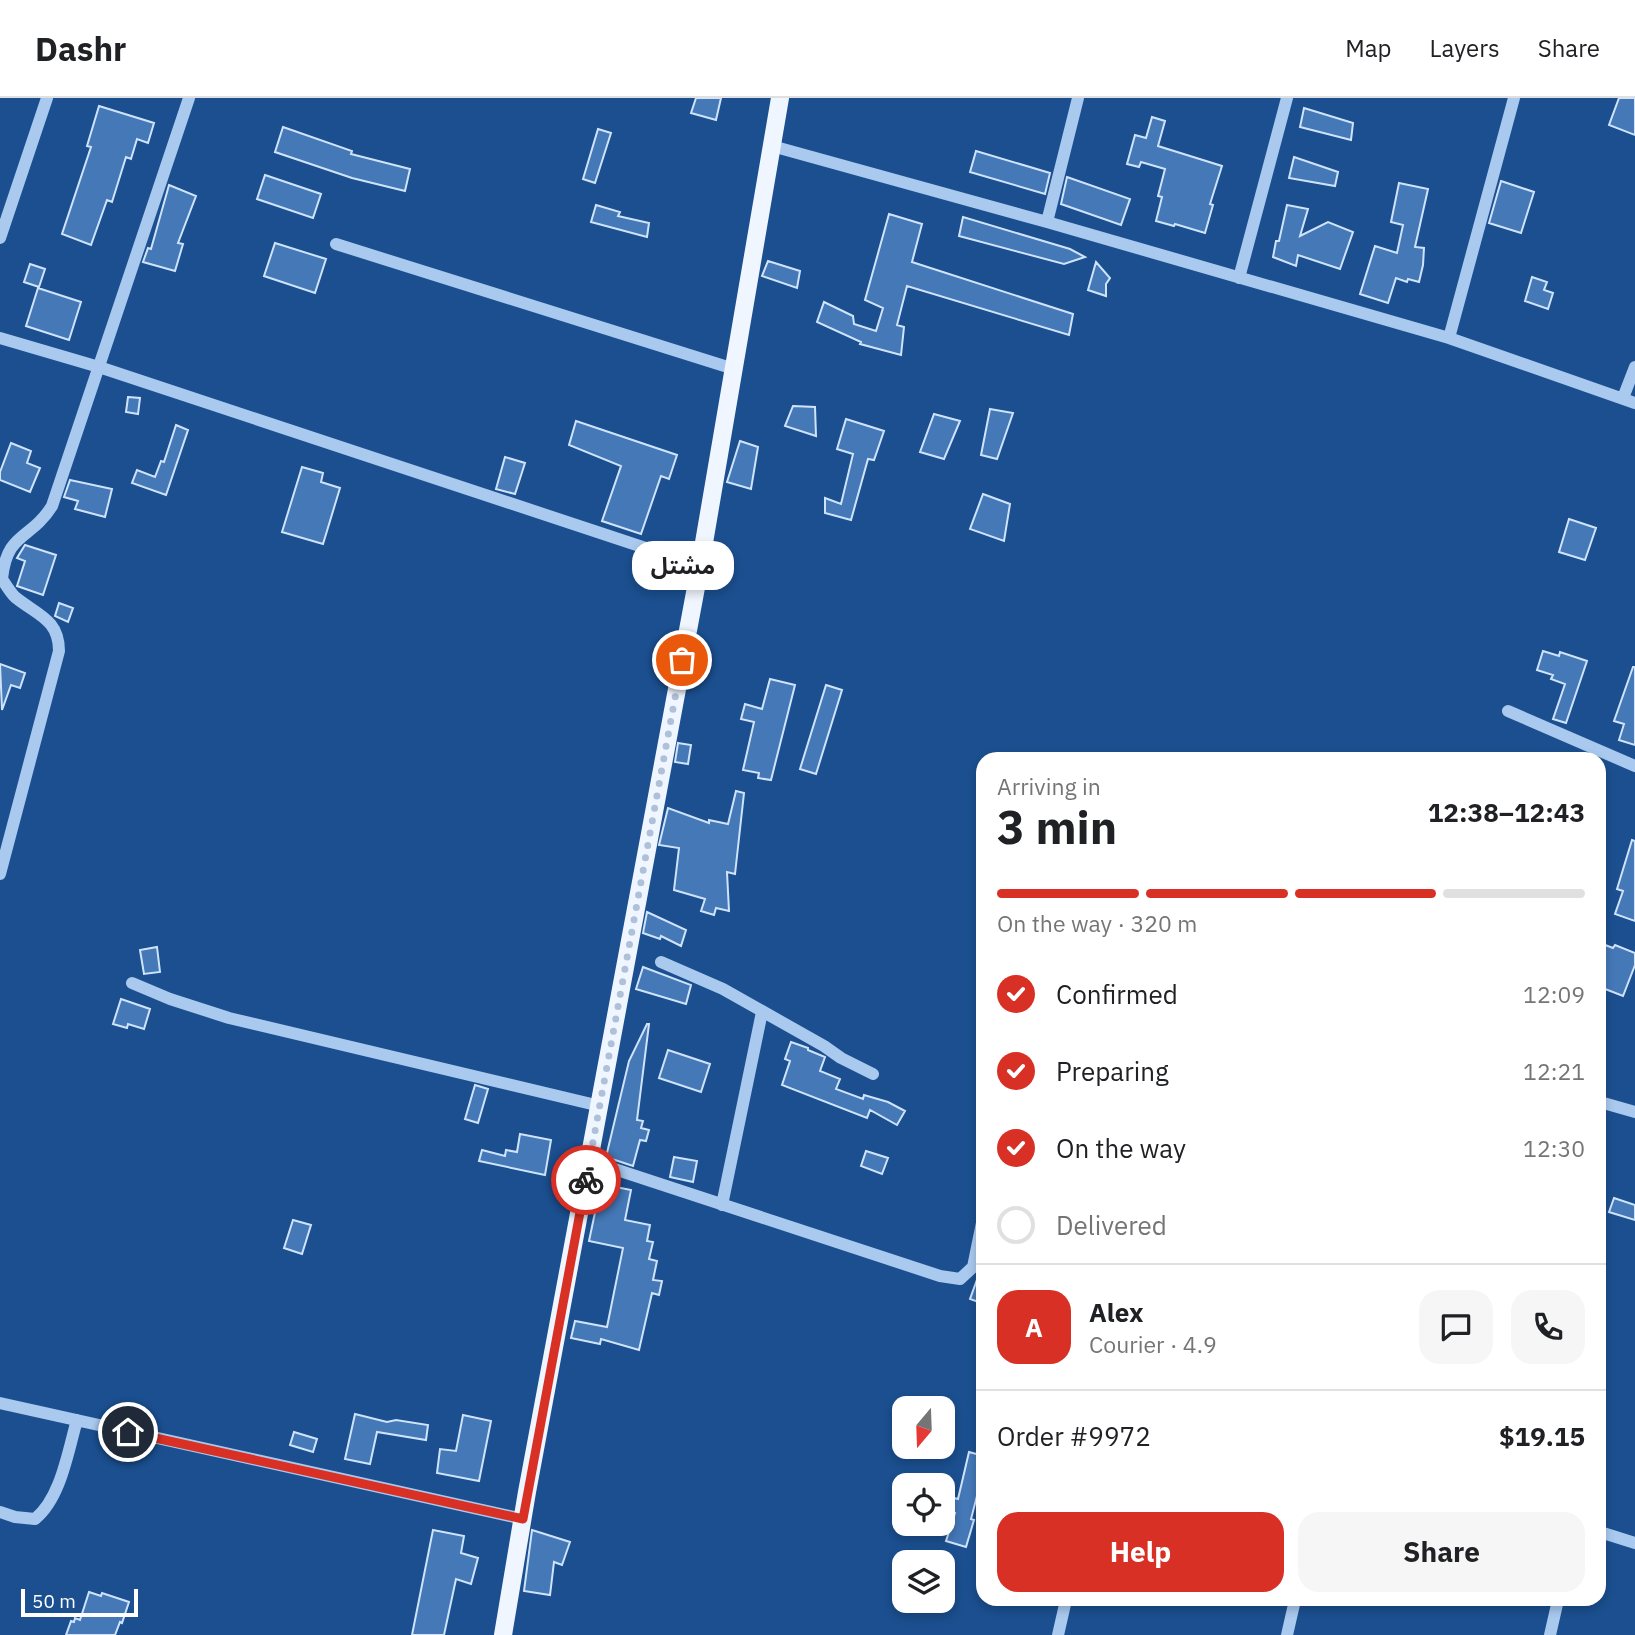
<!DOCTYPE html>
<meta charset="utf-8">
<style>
:root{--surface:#fff;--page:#f6f6f6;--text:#202124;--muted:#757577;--line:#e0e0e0;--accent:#d93025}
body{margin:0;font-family:"IBM Plex Sans","Noto Sans Arabic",sans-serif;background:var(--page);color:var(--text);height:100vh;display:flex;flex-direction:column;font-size:26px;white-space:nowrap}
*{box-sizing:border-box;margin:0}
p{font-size:23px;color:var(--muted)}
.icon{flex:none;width:38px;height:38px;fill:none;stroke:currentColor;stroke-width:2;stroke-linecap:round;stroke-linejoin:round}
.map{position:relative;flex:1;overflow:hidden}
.panel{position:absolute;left:976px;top:654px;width:630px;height:854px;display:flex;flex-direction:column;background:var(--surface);border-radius:21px;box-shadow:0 4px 10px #0003}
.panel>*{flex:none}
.needle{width:46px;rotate:199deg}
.fabs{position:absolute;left:892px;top:1298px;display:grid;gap:14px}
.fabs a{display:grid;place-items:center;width:63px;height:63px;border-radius:14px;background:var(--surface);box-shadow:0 4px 10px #0003;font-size:35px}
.scale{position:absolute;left:21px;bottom:18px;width:117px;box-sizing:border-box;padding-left:7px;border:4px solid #fff;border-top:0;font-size:19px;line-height:24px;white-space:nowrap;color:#fff;-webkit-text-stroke:5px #1b4f8f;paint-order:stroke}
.pin{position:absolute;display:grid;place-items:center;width:60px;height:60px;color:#fff;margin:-30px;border:4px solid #fff;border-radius:50%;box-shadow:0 2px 7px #0007}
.courier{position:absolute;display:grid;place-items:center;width:70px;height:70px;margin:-35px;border:5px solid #d93025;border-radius:50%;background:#fff;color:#222;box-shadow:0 2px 9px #0007}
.bubble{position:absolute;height:49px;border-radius:21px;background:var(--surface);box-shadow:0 4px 10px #0003;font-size:23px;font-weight:700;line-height:49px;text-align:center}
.headline em{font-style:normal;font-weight:700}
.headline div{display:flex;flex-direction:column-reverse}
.headline{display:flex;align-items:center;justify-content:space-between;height:119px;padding:0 21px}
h1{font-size:46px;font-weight:700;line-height:52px}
.bar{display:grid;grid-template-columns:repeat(4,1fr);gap:10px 7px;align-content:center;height:84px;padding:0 21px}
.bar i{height:9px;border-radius:5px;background:var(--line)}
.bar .on{background:var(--accent)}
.bar p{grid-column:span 4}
.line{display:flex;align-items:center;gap:18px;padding:0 21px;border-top:2px solid var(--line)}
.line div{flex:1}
.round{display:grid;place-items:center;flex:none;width:74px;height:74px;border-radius:21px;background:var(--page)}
ol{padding:0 21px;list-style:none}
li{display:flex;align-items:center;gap:21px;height:77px}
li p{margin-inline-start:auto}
li .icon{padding:7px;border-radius:50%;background:var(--accent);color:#fff;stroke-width:4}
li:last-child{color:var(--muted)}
li i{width:38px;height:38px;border:4px solid var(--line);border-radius:50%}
.cta{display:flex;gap:14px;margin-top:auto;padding:14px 21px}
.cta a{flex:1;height:80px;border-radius:21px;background:var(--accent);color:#fff;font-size:28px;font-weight:700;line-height:80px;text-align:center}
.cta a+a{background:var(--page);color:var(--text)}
header{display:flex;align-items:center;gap:42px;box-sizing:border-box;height:98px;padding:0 35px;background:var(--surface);border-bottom:2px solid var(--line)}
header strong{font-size:33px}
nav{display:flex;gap:38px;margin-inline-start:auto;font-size:24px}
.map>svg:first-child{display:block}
.building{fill:#4478b7;stroke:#cfe3fa;stroke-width:2}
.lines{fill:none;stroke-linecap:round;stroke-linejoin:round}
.minor{stroke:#a9c9ee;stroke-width:12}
.major{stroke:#f0f6ff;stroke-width:18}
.done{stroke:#afc1d8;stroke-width:7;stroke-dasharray:0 12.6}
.route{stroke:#d93025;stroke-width:9}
</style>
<header>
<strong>Dashr</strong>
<nav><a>Map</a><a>Layers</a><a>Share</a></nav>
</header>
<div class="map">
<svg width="1635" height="1537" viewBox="0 0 1635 1537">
<rect width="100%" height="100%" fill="#1b4f8f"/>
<!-- building -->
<path class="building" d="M696 0H721L716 22 691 15Z
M1619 0H1635V37L1609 27Z
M99 8 154 25 148 45 137 41 131 61 126 59 112 104 107 102 91 147 62 136 91 49 87 48Z
M1304 10 1353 25 1351 42 1300 29Z
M1152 19 1165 23 1158 48 1222 68 1210 106 1213 107 1205 135 1175 126 1174 128 1156 123 1162 99 1158 98 1165 71 1141 64 1139 69 1127 66 1135 37 1146 40Z
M283 29 352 53 351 56 410 71 405 93 352 80 275 54Z
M598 31 611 35 595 85 583 81Z
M976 53 1050 75 1045 96 970 74Z
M1294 59 1338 74 1335 88 1289 80Z
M265 77 321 96 313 120 257 101Z
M1067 79 1130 101 1121 127 1061 106Z
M1501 83 1534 94 1521 135 1489 125Z
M1399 85 1428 91 1415 149 1424 150 1423 167 1419 184 1408 181 1407 184 1396 180 1388 205 1360 196 1375 148 1397 155 1403 127 1391 124Z
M169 87 196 98 178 145 183 146 175 173 143 164 148 150 151 151Z
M596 107 620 114 618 118 649 125 647 139 591 124Z
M1287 107 1308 111 1300 138 1328 124 1353 134 1340 171 1298 157 1296 168 1273 159 1276 143H1279Z
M889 116 922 126 912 164 1073 216 1069 237 907 188 897 227 904 229 901 257 860 246 861 244 817 224 824 204 853 218 854 226 876 233 883 210 865 202Z
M963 119 1070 151 1085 159 1064 166 959 138Z
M275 145 326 161 315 195 264 178Z
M768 163 800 173 797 190 762 178Z
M1096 164 1110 180 1106 186V198L1088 192Z
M30 166 45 171 39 189 24 184Z
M1532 179 1547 184 1544 192 1553 195 1548 211 1525 203Z
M38 190 81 204 69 242 26 228Z
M128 299 140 300 138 316 126 314Z
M793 308 815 309 816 338 785 328Z
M990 311 1013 315 997 361 981 357Z
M934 316 960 323 944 361 920 354Z
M846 321 884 333 874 362 868 361 851 422 825 415V400L841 406 853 356 837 351Z
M576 323 677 357 669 381 661 378 641 436 602 423 621 368 569 347Z
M176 327 188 332 166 397 132 385 137 372 155 379 161 363 164 364Z
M740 343 758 349 751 391 727 384Z
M11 345 31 353 27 365 40 370 30 394 0 382V374Z
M505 359 525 365 515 396 496 391Z
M302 369 323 375 321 384 340 390 323 446 282 434Z
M70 382 112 391 105 419 75 411 78 403 64 399Z
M983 396 1010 406 1004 443 970 431Z
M1569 421 1596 430 1585 462 1559 454Z
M25 447 56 457 43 497 17 488 25 463 17 460Z
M59 505 73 510 68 524 55 518Z
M1543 553 1559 558 1560 554 1587 563 1566 625 1553 621 1565 586 1551 581 1553 577 1537 572Z
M0 566 25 575 20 590 11 587 2 612Z
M1633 569H1635V647L1619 642 1624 626 1614 623Z
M770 581 795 587 771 682 758 680 759 675 743 672 754 624 741 621 745 606 762 611Z
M826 587 842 592 816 676 800 671Z
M678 645 691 647 688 666 675 664Z
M736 693 744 695 735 776 727 774 729 813 716 810 714 817 701 813 705 801 674 792 679 750 659 747 668 710 709 725V722L728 726Z
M1632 742 1635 743V823L1615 816 1623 793 1617 791Z
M647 814 686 832 681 848 661 838 660 841 643 835Z
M1600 845 1613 850 1615 847 1635 855V867L1623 898 1600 889Z
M157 849 160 874 144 876 140 852Z
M643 869 691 887 686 906 636 891Z
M121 901 150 911 144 931 128 926 127 930 113 926Z
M647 926H649L637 1022 643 1023 641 1030 649 1032 646 1043 640 1042 633 1068 606 1059 629 963Z
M791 944 808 950V952L825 959 820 973 840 981 836 991 863 1001 864 997 888 1004 905 1013 897 1027 870 1012 867 1020 782 987 790 963 785 961Z
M668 952 710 966 701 994 659 980Z
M475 987 488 991 478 1025 465 1021Z
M520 1036 551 1042 545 1077 479 1063 482 1052 505 1058 506 1052 517 1054Z
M866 1053 888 1060 882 1076 861 1068Z
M674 1059 697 1063 693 1084 670 1079Z
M601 1086 631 1092 625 1122 650 1127 647 1143 653 1144 649 1161 657 1163 653 1182 662 1183 659 1197 652 1195 639 1252 601 1241 600 1246 571 1240 575 1223 607 1229 623 1150 589 1143Z
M1614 1100 1635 1107V1122L1609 1114Z
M293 1122 311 1127 302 1156 284 1150Z
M982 1168H984V1206L970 1201Z
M355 1316 387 1324 396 1322 428 1327 426 1342 377 1334 370 1366 345 1361Z
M463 1317 491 1323 479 1383 437 1375 440 1351 456 1353Z
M294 1334 317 1341 313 1354 290 1347Z
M969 1354 984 1358V1371L971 1421 974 1422 966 1449 946 1443 955 1415 946 1413 950 1399 958 1401Z
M433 1432 464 1438 461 1455 478 1460 471 1486 456 1481 444 1537H412Z
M532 1432 570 1444 562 1467 554 1464 550 1497 524 1493Z
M89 1494 101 1498 102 1495 129 1504 122 1525 120 1524 115 1537H66L71 1523 74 1524 75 1520 80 1522Z"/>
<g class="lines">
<!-- minor -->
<path class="minor" d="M772 48 1047 124 1449 240 1635 305
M1047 124 1078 0
M0 140 47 0
M336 146 734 271
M1239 180 1287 0
M0 240 99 269 700 468
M1449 240 1514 0
M1623 300 1635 269
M1508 613 1635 668
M0 776 59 553C59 521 37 517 15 499 10 494 6 487 2 481 7 433 30 443 52 408L189 0
M661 864 723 891 824 948 841 960 873 976
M132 885 170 901 229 920 600 1008
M1600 1004 1635 1014
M590 1063 940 1178 960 1181 973 1169 984 1115
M722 1107 762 914
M0 1305 523 1421
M0 1414 15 1419 35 1421C61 1400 68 1353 77 1322
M1600 1434 1635 1445
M1058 1537 1066 1502
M1287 1537 1295 1502
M1550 1537 1558 1502"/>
<!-- major -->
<path class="major" d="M503 1537 527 1394 700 468 780 0"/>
</g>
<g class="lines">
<!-- done -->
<path class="done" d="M586 1082 682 562"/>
<!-- route -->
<path class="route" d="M128 1334 523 1421 586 1082"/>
</g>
</svg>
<div class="fabs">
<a><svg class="needle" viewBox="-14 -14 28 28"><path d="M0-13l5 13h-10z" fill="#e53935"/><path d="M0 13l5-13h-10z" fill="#757577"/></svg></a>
<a><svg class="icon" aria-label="locate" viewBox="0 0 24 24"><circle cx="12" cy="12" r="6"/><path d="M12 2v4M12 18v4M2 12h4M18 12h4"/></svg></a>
<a><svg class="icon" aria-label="layers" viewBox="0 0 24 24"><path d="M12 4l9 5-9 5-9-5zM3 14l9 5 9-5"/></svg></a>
</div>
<div class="scale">50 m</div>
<div class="pin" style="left:682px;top:562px;background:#ea580c"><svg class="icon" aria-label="bag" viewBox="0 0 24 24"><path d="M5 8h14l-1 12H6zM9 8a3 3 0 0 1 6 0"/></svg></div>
<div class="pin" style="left:128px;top:1334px;background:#1f2937"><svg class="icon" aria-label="home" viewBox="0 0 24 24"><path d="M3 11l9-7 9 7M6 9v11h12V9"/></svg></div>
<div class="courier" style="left:586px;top:1082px"><svg class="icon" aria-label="bike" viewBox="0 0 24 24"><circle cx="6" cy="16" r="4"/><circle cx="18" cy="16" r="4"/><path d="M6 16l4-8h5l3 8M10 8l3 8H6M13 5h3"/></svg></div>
<div class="bubble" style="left:632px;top:443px;width:102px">مشتل</div>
<section class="panel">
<div class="headline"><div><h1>3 min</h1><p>Arriving in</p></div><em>12:38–12:43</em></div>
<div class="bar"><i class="on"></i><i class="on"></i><i class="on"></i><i></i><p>On the way · 320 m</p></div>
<ol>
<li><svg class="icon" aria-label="check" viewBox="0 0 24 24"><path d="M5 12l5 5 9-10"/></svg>Confirmed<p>12:09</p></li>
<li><svg class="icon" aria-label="check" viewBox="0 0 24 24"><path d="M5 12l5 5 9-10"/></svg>Preparing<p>12:21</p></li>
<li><svg class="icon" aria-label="check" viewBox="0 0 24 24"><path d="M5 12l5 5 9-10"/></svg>On the way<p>12:30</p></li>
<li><i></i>Delivered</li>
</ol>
<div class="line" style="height:126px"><b class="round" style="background:var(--accent);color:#fff">A</b><div><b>Alex</b><p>Courier · 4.9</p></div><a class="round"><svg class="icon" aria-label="chat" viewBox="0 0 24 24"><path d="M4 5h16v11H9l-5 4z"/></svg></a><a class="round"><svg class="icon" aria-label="phone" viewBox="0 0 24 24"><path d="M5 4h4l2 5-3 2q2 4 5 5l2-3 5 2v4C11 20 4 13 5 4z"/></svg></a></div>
<div class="line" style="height:91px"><div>Order #9972</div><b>$19.15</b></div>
<div class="cta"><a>Help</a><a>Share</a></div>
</section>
</div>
